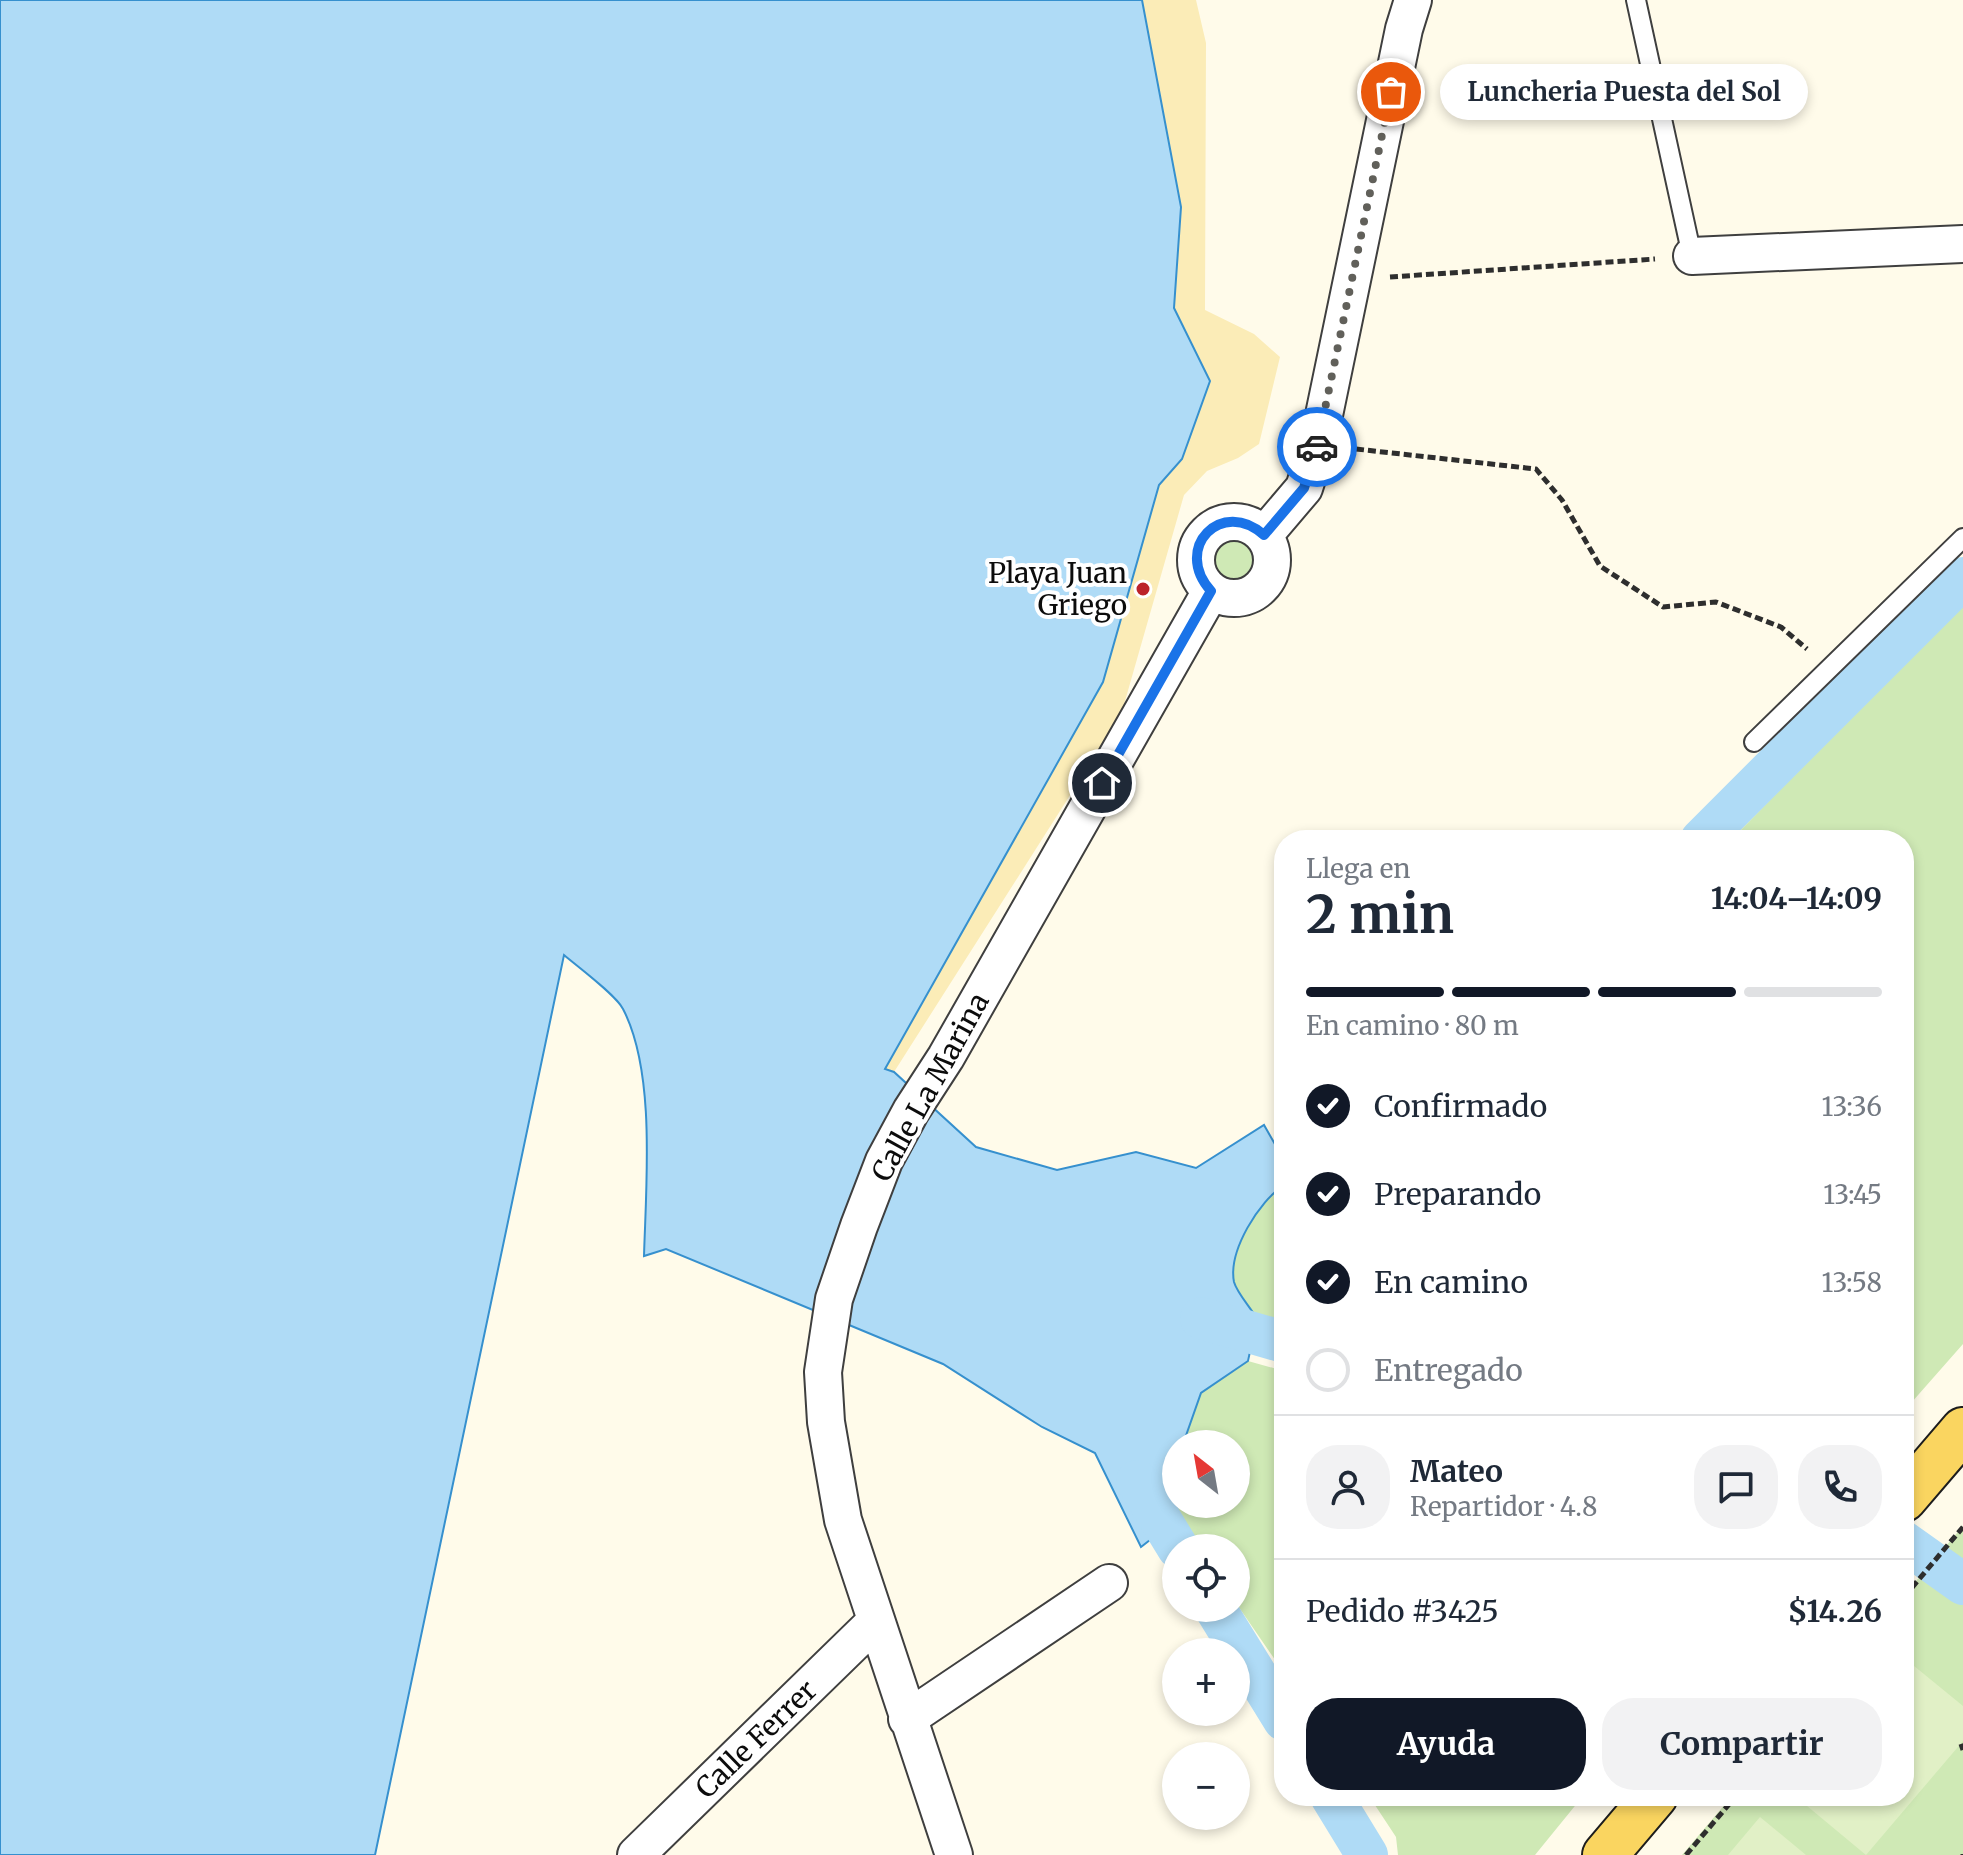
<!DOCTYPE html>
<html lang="es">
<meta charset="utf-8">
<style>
:root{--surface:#fff;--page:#f2f2f3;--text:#1f2937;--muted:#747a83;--line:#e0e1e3;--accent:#111827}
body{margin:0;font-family:Merriweather,serif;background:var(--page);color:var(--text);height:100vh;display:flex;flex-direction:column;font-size:30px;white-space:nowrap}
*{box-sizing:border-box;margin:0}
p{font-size:26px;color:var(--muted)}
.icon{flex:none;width:44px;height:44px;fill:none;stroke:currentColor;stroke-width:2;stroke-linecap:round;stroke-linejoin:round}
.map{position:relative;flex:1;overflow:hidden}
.side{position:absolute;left:1274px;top:830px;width:640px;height:976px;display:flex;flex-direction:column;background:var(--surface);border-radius:32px;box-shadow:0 4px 12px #0003}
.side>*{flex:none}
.needle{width:52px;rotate:329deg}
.fabs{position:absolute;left:1162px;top:1430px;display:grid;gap:16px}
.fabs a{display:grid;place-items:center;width:88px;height:88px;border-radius:50%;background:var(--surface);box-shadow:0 4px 12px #0003;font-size:40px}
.pin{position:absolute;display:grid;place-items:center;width:68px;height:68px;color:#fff;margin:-34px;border:4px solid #fff;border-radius:50%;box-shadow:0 2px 8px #0007}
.courier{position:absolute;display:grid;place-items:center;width:80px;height:80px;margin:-40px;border:6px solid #1a73e8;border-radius:50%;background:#fff;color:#222;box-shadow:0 2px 10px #0007}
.bubble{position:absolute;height:56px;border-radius:28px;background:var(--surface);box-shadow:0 4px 12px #0003;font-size:26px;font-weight:700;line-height:56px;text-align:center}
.summary em{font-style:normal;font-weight:700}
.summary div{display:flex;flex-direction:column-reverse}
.summary{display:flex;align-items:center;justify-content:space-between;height:136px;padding:0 32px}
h1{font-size:52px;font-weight:700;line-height:60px}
.bar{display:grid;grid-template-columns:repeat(4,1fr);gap:12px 8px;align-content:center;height:96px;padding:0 32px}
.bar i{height:10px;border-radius:6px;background:var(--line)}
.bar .on{background:var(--accent)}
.bar p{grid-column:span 4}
.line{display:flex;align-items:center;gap:20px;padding:0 32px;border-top:2px solid var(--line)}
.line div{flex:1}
.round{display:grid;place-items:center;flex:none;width:84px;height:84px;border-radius:32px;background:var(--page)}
ol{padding:0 32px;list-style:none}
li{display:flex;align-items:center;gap:24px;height:88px}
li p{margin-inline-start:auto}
li .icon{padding:8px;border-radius:50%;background:var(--accent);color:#fff;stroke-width:4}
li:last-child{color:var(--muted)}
li i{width:44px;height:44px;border:4px solid var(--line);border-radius:50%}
.cta{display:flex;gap:16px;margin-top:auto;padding:16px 32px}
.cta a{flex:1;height:92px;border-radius:32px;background:var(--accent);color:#fff;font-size:32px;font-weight:700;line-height:92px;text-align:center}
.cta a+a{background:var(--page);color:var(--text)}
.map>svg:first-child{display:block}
.green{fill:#cfe9b5}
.sand{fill:#fbecb7}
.pitch{fill:#e1f0c6}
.water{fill:#afdbf6;stroke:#3690ce;stroke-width:2}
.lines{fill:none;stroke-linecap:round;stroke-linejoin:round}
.canal{stroke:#afdbf6;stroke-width:42}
.service-casing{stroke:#3f3f3f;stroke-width:22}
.minor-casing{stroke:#3f3f3f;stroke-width:40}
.primary-casing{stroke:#1d1d1d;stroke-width:48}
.path{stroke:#2e2e2e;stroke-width:5;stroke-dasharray:8 4;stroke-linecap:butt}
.service{stroke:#fff;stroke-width:18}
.minor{stroke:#fff;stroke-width:36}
.primary{stroke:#fad560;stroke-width:44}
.done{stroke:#61605a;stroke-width:8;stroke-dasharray:0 14.4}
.route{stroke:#1a73e8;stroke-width:10}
.poi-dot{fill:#bc232a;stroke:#fff;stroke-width:3}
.labels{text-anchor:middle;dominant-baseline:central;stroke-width:8;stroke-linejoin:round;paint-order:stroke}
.poi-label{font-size:28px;fill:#0c0c0c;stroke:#fff;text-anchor:end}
.street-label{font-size:28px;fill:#0c0c0c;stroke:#fff}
</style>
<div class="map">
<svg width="1963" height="1855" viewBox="0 0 1963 1855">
<rect width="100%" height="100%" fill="#fffbea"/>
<!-- green -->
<path class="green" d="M1209 560a25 25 0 1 1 50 0a25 25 0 1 1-50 0Z
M1963 603V1344L1904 1411V840H1731Z
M1284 1185V1326L1257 1319C1251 1308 1237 1293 1234 1282 1229 1251 1259 1201 1284 1185Z
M1248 1361 1284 1371V1673L1236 1603V1548H1198L1178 1518 1177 1504H1236V1444H1183L1201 1393Z
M1963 1526V1855H1682L1732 1796H1904V1595Z
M1369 1796H1583L1535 1855H1398L1396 1837Z"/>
<!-- sand -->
<path class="sand" d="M1142 0H1196L1206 43 1205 310 1254 334 1280 357 1259 444 1238 458 1207 471 1184 495 1121 715 894 1072 884 1070 1103 682 1159 485 1182 459 1188 339 1174 308 1181 207Z"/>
<!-- pitch -->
<path class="pitch" d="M1908 1661 1963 1706V1741L1866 1855 1795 1796H1904V1665Z
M1760 1817 1806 1855H1728Z"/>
<!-- water -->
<path class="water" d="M0 0H1142L1181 207 1174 308 1210 381 1182 459 1159 485 1103 682 885 1069 894 1072 976 1147 1057 1170 1136 1152 1196 1168 1264 1125 1284 1160V1185C1259 1201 1228 1251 1234 1282 1237 1293 1251 1308 1257 1319L1248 1361 1201 1393 1183 1444H1176L1173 1468 1178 1518 1141 1547 1095 1453 1042 1427 943 1364 666 1249 644 1256C646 1185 656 1072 623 1009 616 995 578 967 564 955L375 1855H0Z"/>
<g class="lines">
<!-- canal -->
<path class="canal" d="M1701 840 1963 578
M1201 1318 1284 1342
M1137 1481 1178 1548
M1904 1542 1963 1584
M1215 1608 1284 1720
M1331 1796 1367 1855"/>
<defs>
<path id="service" d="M1636 0 1692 256
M1754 742 1963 538"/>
<path id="minor" d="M1692 256 1963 244
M1196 560a38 38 0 1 1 76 0a38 38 0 1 1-76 0Z
M1264 535 1304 488 1318 444 1404 29 1413 0
M907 1719 1109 1583
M636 1855 875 1622
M954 1855 843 1520 826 1422 823 1372 834 1299 859 1226 884 1161 911 1111 946 1057 1211 591"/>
<path id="primary" d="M1904 1499 1963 1430
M1605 1855 1655 1796"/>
</defs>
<!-- service casing -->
<use href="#service" class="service-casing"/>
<!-- minor casing -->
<use href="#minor" class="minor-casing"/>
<!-- primary casing -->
<use href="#primary" class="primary-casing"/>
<!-- path -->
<path class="path" d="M1390 277 1655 259
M1356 449 1536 469 1562 500 1600 566 1663 607 1716 602 1781 627 1807 649
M1904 1597 1963 1527
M1961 1744 1963 1750
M1686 1855 1736 1796
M1963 1855V1854"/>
<!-- service -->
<use href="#service" class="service"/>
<!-- minor -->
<use href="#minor" class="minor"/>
<!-- primary -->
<use href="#primary" class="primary"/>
</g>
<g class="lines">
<!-- done -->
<path class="done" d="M1317 447 1391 92"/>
<!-- route -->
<path class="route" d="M1102 783 1211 591C1172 548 1222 497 1264 535L1304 488 1317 447"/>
</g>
<!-- markers -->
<circle class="poi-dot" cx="1143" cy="589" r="8"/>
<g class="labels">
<!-- poi labels -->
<g class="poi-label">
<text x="1127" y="573">Playa Juan<tspan x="1127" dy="32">Griego</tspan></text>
</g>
<!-- street labels -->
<g class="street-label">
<text transform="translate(930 1087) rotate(-61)">Calle La Marina</text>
<text transform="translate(756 1739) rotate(-44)">Calle Ferrer</text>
</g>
</g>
</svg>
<div class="fabs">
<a><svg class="needle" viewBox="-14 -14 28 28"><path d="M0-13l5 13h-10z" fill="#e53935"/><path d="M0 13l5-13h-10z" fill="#747a83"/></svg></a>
<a><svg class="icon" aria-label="locate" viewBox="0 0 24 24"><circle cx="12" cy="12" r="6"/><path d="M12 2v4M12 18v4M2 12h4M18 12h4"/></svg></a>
<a>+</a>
<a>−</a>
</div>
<div class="pin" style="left:1391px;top:92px;background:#ea580c"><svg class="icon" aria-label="bag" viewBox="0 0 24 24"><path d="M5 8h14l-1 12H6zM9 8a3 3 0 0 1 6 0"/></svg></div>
<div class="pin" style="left:1102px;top:783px;background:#1f2937"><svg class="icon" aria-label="home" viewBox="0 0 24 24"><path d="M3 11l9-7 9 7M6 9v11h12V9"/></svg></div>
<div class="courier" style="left:1317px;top:447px"><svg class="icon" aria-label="car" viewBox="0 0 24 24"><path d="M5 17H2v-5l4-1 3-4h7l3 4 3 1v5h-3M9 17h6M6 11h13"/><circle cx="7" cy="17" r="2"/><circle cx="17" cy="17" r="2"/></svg></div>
<div class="bubble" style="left:1440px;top:64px;width:368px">Luncheria Puesta del Sol</div>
<section class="side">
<div class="summary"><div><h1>2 min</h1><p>Llega en</p></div><em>14:04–14:09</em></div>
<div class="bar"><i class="on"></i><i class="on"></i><i class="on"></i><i></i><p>En camino · 80 m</p></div>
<ol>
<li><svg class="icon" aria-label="check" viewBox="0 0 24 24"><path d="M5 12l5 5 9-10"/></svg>Confirmado<p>13:36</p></li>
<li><svg class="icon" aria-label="check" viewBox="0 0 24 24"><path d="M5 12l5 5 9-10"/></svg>Preparando<p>13:45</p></li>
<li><svg class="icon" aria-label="check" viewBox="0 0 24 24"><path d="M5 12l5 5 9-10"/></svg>En camino<p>13:58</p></li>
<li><i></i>Entregado</li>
</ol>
<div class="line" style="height:144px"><a class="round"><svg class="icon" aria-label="person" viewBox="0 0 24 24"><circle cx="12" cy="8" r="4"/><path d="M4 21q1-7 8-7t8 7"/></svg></a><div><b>Mateo</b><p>Repartidor · 4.8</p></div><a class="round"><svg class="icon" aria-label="chat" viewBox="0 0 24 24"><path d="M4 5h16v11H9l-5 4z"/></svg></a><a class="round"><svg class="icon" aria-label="phone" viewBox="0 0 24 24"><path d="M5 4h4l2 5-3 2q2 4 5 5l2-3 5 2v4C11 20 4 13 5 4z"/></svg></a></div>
<div class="line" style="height:104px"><div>Pedido #3425</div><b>$14.26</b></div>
<div class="cta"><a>Ayuda</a><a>Compartir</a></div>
</section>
</div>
